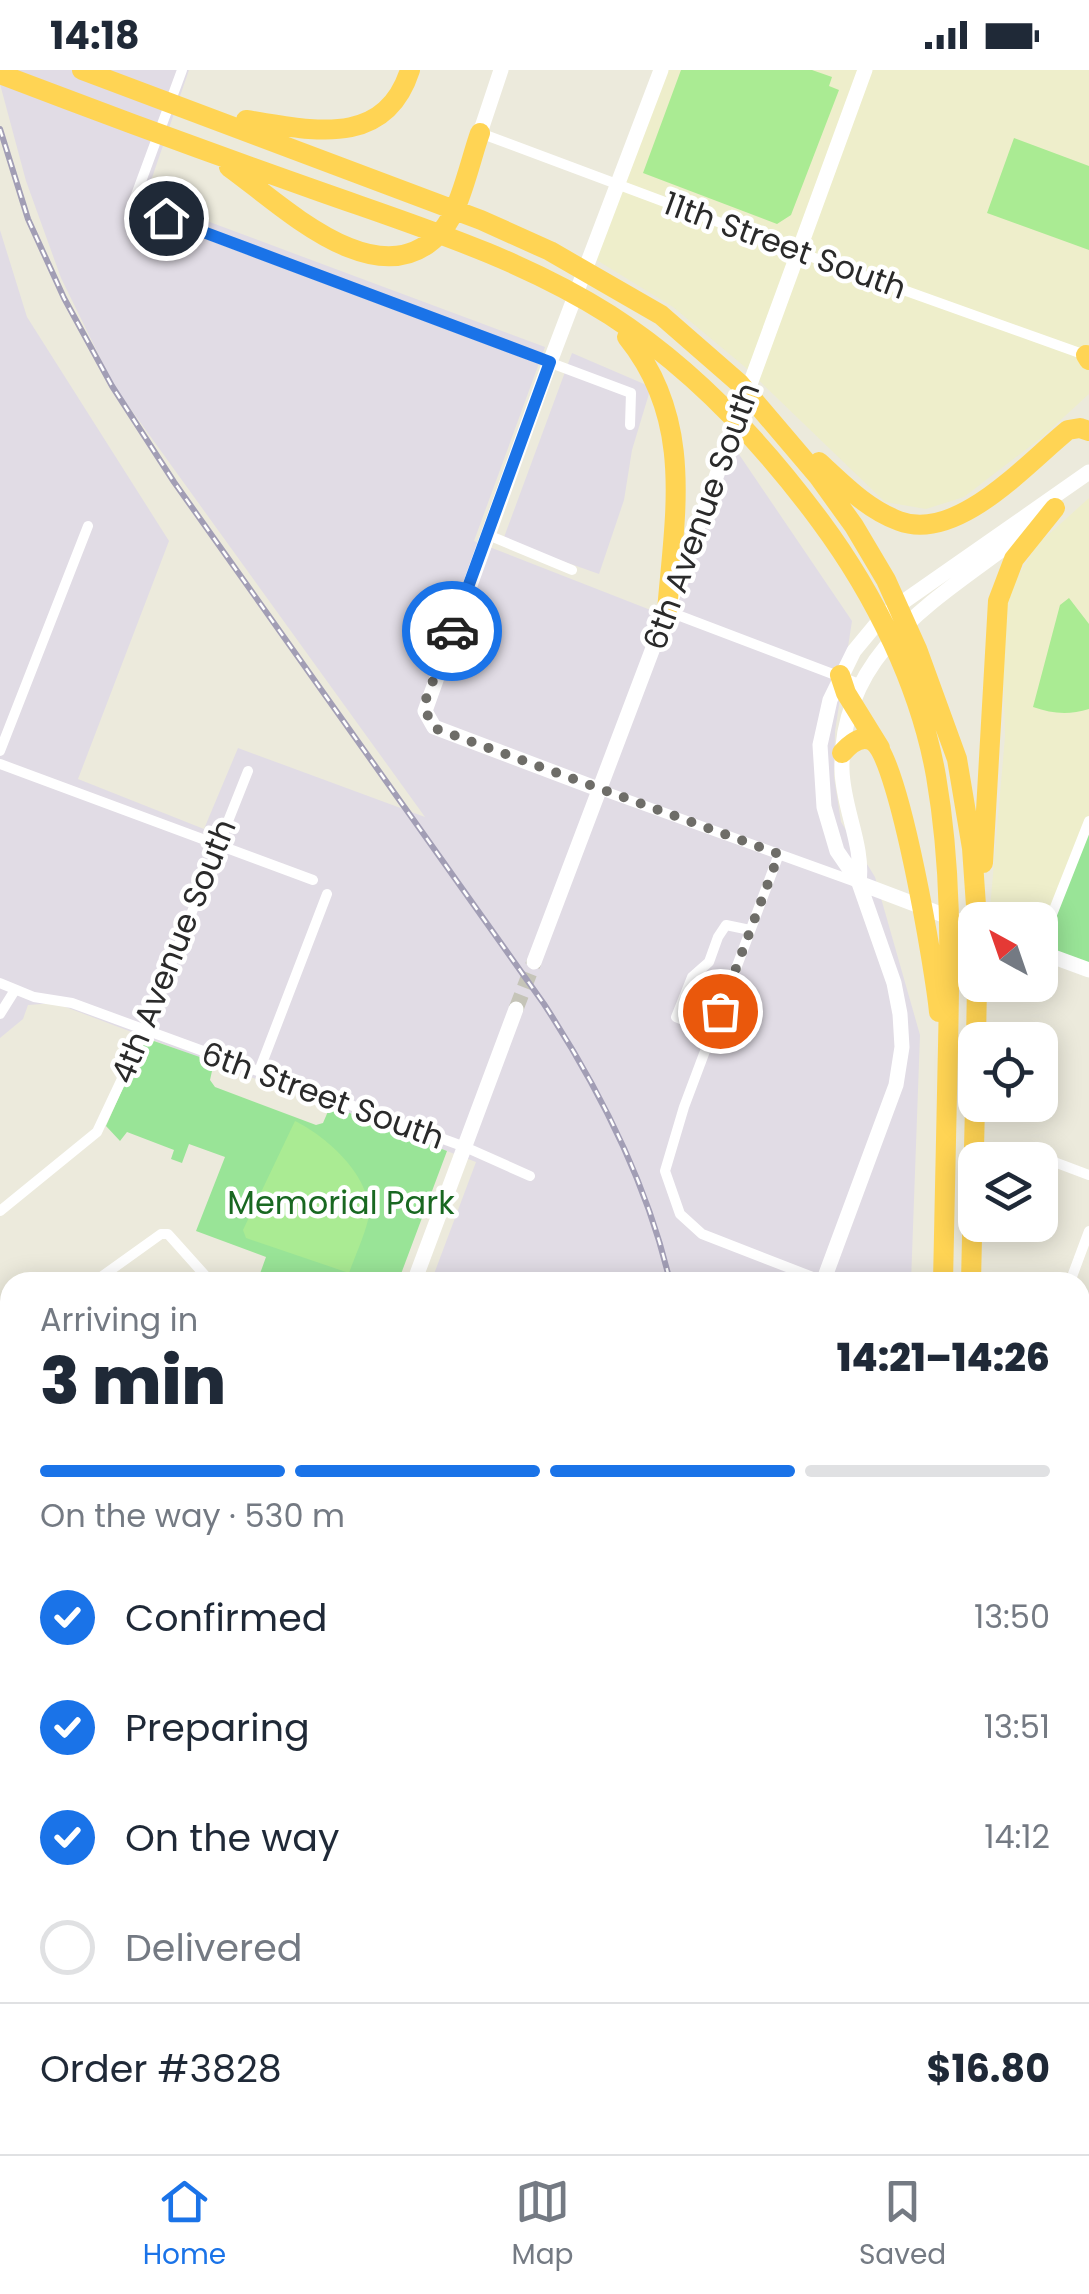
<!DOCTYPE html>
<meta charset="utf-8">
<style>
:root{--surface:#fff;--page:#f2f2f3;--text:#1f2937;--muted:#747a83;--line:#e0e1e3;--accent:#1a73e8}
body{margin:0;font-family:Poppins,sans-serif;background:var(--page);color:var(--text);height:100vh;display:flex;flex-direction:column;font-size:38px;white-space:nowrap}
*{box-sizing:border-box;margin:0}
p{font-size:32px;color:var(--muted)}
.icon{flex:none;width:55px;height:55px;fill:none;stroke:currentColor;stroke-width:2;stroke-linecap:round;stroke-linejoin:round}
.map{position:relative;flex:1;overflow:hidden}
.drawer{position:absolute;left:0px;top:1202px;width:1090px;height:882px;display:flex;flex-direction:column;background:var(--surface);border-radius:30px 30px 0 0;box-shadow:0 5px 25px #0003}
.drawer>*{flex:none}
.needle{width:65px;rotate:320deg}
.tools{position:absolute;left:958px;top:832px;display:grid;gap:20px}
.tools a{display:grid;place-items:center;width:100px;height:100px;border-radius:20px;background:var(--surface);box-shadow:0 5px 25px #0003;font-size:50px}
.pin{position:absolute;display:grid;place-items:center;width:85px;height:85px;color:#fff;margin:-42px;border:5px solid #fff;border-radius:50%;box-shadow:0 2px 10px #0007}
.courier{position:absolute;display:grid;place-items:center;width:100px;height:100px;margin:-50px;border:8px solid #1a73e8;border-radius:50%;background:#fff;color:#222;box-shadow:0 2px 12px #0007}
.headline em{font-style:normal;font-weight:800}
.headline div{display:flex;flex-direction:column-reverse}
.headline{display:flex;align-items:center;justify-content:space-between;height:170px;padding:0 40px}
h1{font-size:65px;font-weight:800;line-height:75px}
.bar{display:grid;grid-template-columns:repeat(4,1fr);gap:15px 10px;align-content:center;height:120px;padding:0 40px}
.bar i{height:12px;border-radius:8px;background:var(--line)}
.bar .on{background:var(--accent)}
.bar p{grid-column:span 4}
.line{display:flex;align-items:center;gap:25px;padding:0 40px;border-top:2px solid var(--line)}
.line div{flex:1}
ol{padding:0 40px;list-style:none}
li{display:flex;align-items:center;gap:30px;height:110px}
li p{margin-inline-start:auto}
li .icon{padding:10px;border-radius:50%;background:var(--accent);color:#fff;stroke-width:4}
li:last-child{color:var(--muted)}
li i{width:55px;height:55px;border:5px solid var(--line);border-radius:50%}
.status{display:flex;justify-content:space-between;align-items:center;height:70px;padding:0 50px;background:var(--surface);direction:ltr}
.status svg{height:28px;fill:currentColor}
.tab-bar{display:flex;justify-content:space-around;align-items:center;height:140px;border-top:2px solid var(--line);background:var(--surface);font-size:28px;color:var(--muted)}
.tab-bar a{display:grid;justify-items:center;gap:5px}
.tab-bar .on{color:var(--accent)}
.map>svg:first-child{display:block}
.industrial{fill:#e1dce5}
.education{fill:#eeeecb}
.green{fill:#99e497}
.pitch{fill:#aaeb93}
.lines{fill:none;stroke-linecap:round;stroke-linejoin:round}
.stream{stroke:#6da4f0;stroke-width:2.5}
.secondary-tunnel{stroke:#c5c4b8;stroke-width:15;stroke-dasharray:15 8;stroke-linecap:butt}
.street{stroke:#fff;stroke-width:10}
.secondary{stroke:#fff;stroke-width:15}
.highway{stroke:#ffd454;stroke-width:20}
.rail-casing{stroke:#a29eb5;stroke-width:6}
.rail{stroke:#fff;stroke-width:2.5;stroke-dasharray:8;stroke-linecap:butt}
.done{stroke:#6e6d68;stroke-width:10;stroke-dasharray:0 18}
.route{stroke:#1a73e8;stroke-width:12}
.labels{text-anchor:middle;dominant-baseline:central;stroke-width:9;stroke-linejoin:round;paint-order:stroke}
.street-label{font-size:32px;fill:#2a2a2a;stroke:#fff}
.park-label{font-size:32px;fill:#196821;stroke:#fff}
</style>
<div class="status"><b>14:18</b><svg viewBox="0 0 49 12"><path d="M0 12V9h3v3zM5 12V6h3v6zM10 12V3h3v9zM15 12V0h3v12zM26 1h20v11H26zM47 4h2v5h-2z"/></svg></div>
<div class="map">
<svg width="1089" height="2084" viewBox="0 0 1089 2084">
<rect width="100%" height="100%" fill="#eceadc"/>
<!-- industrial -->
<path class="industrial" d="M0 0H189L145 128 545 277 474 471 671 548 732 374 852 551 835 661 834 707 841 752 875 807 920 965 911 1212H431L476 1092 55 933 28 935 23 949 0 968V160L27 247 169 471 78 709 204 759 238 678 425 747 114 316 61 208 26 111 0 14Z
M572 283 651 317 632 380 624 430 599 504 503 470Z"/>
<!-- education -->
<path class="education" d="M664 0H1089V324L1041 368 964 427 926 439 885 432 745 297 673 237 595 189Z
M1089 428V751L1040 875V850H989L1005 667 1003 592 1006 535 1012 516 1037 475Z"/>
<!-- green -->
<path class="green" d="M1089 751V900L1040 882Z
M151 970 214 992 210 1010 215 1017 316 1055 323 1053 329 1039 334 1037 447 1081 398 1212H257L266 1187 196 1161 225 1087 189 1074 182 1093 171 1089 174 1080 127 1062 120 1071 106 1056 143 973Z
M1089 1916V2084H989V2075H1080V1923Z"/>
<!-- pitch -->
<path class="pitch" d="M681 0H812L832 7 829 16 839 20 791 145 777 154 643 103Z
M1014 68 1089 96V180L987 143Z
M1069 528 1089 554V639C1069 645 1053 644 1033 637L1060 535Z
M295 1051C326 1066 376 1109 368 1150 364 1167 355 1186 349 1203L246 1168 243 1160Z"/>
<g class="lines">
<!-- stream -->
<path class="stream" d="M1036 2084 1037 2075"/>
<!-- secondary-tunnel -->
<path class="secondary-tunnel" d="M516 939 534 892"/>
<!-- street -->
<path class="street" d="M182 0 132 136 631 323 630 355
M480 63 828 193 1088 286
M488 465 572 500
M667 541 859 614
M0 681 88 456
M0 694 313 810
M598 719 856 812
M779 784 684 1037 665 1101 680 1144 702 1164 823 1211
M1040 875 1089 751
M0 913 34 927 72 933 465 1077 530 1106
M0 944 15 920
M713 962 676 947 692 907 709 892 718 867 726 855 750 860
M259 1001 327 824
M1017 1078 1089 1105
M0 1141 97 1062 145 960 248 701
M94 1212 161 1164H168L211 1212
M1070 1212 1089 1161
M0 1286 10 1278
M1080 1307 1089 1310
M0 1339 10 1351
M0 1530 10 1542
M0 1555 10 1548
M0 1715 10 1727
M0 1777 10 1750
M1083 1915 1089 1910
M0 1933 10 1937
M380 2075 387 2084
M542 2075 549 2084
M673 2075 680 2084
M870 2075 877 2084
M255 2084 258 2075
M498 2084 502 2075
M697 2084 708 2075"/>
<!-- secondary -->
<path class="secondary" d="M480 63 501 0
M598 719 434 657 425 641 550 292 661 0
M859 813C864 775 843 739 842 700 839 575 948 524 1033 456
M859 813 975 857
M1040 882 1089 900
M534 892 667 541 865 0
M414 1212 516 939
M823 1212 896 1015 902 977 900 944 894 913 859 813 837 781 824 737 820 675 830 630 854 581 883 546 1089 402
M1080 1797 1089 1789
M893 2075 896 2084
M90 2084 94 2075"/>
<!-- highway -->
<path class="highway" d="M82 0 481 150 550 181 661 245 739 313 818 406 854 456 886 510 917 579 957 689 972 778 977 850
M0 4C107 45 213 84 321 122 420 157 520 188 610 245 694 299 762 372 821 452 875 525 920 616 936 706 952 799 950 882 948 976 946 1055 944 1134 943 1212
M246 50C308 59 384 81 410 0
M229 97C282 135 379 231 441 162 460 141 470 91 480 63
M627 267C694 350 675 442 667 541
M1086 285 1089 290
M819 392C844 415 867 439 899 451 957 473 1026 394 1068 360L1080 358 1089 361
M840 605 846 623 880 678
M842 683C850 674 862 663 874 672 900 693 935 901 939 942
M983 793 998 531 1014 489 1055 438
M976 970 977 915
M971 1212 975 1035
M920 2084V2075
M944 2084V2075"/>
<defs>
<path id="rail" d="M0 59 28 149 64 228 112 316 174 412 544 934C600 1020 647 1112 670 1212
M795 2075 796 2084"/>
</defs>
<!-- rail casing -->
<use href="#rail" class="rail-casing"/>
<!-- rail -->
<use href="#rail" class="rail"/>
</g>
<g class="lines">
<!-- done -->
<path class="done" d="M452 561 426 629 425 640 434 658 779 784 720 941"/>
<!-- route -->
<path class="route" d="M166 148 550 292 452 561"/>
</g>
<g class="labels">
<!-- street labels -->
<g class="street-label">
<text transform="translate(785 175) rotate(20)">11th Street South</text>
<text transform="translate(701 446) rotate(-70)">6th Avenue South</text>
<text transform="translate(173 881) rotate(-68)">4th Avenue South</text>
<text transform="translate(323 1025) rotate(20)">6th Street South</text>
</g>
<!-- park labels -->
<g class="park-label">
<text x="341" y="1132">Memorial Park</text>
</g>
</g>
</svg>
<div class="tools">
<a><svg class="needle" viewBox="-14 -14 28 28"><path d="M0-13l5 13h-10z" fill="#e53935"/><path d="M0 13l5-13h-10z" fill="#747a83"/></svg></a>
<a><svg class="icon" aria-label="locate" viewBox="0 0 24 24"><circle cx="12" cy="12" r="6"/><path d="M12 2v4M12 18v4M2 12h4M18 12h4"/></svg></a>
<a><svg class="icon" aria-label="layers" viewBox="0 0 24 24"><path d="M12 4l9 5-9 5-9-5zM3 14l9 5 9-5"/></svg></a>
</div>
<div class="pin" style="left:720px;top:941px;background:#ea580c"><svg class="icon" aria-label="bag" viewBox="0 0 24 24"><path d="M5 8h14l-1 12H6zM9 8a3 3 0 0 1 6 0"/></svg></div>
<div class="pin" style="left:166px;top:148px;background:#1f2937"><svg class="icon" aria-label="home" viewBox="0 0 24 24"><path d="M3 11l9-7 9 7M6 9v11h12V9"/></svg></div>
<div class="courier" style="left:452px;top:561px"><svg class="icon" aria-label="car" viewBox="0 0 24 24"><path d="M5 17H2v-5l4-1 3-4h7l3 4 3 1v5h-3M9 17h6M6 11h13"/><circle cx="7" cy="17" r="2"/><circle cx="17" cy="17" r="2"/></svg></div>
<section class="drawer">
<div class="headline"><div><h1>3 min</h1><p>Arriving in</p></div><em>14:21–14:26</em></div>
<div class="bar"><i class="on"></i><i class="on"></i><i class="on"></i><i></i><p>On the way · 530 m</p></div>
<ol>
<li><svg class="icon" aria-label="check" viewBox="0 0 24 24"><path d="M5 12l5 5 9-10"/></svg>Confirmed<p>13:50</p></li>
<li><svg class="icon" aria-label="check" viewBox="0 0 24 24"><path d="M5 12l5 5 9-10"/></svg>Preparing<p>13:51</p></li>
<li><svg class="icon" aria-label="check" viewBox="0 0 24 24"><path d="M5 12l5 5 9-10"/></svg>On the way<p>14:12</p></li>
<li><i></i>Delivered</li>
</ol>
<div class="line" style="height:130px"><div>Order #3828</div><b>$16.80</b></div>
</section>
</div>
<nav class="tab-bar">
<a class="on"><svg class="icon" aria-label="home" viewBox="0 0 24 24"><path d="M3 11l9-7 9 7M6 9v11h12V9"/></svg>Home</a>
<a><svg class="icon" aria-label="map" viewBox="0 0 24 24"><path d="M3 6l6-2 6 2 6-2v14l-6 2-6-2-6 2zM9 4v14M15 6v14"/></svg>Map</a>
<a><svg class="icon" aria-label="saved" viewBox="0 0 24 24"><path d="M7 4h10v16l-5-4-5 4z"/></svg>Saved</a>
</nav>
